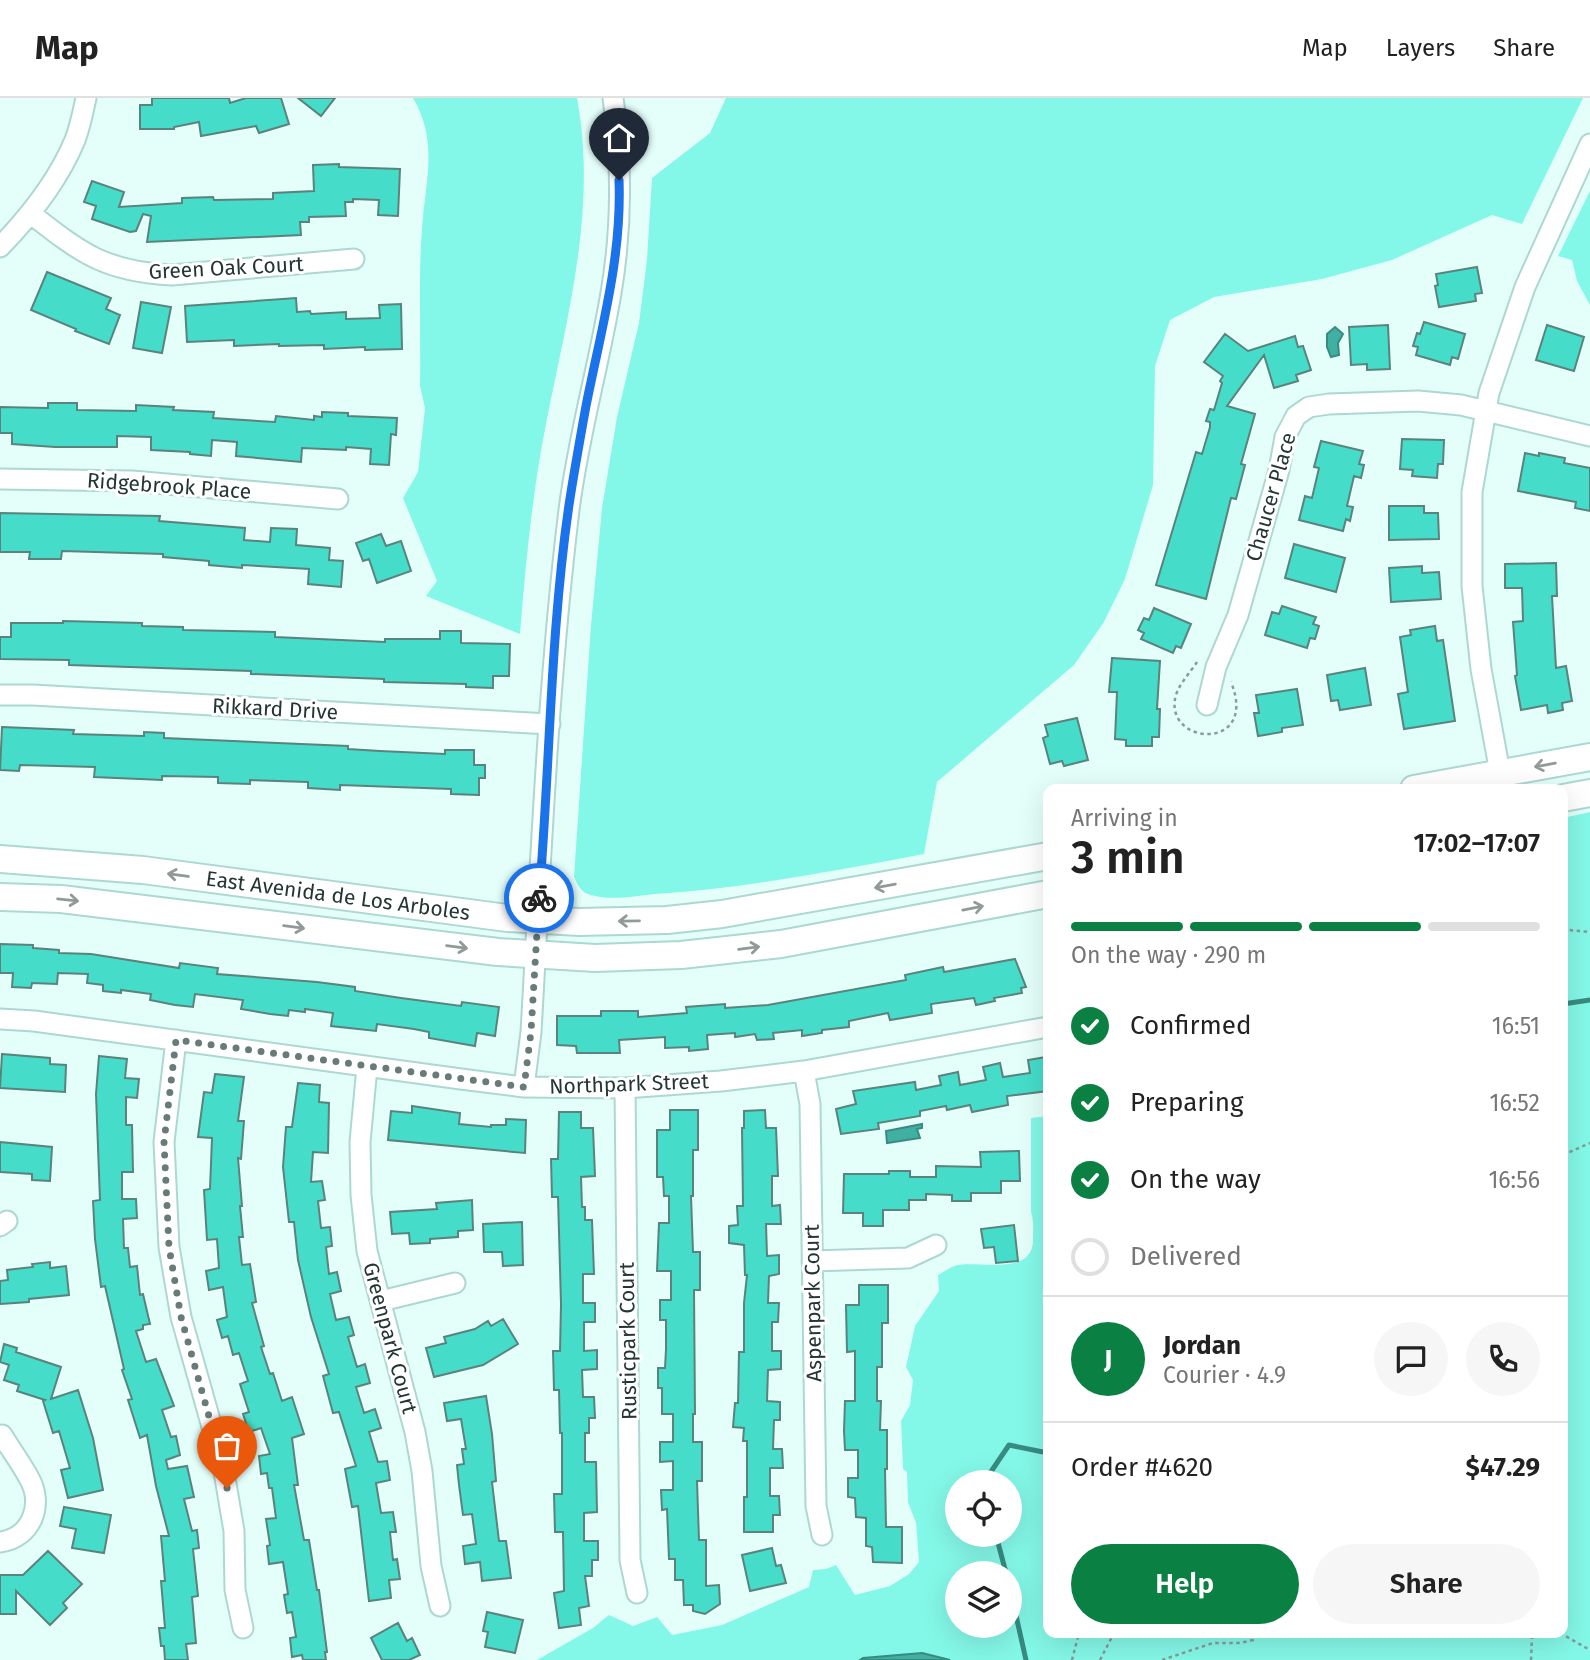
<!DOCTYPE html>
<meta charset="utf-8">
<style>
:root{--surface:#fff;--page:#f6f6f6;--text:#222;--muted:#767676;--line:#e0e0e0;--accent:#0b8043}
body{margin:0;font-family:"Fira Sans",sans-serif;background:var(--page);color:var(--text);height:100vh;display:flex;flex-direction:column;font-size:26px;white-space:nowrap}
*{box-sizing:border-box;margin:0}
p{font-size:23px;color:var(--muted)}
.icon{flex:none;width:38px;height:38px;fill:none;stroke:currentColor;stroke-width:2;stroke-linecap:round;stroke-linejoin:round}
.map{position:relative;flex:1;overflow:hidden}
.details{position:absolute;left:1043px;top:686px;width:525px;height:854px;display:flex;flex-direction:column;background:var(--surface);border-radius:14px;box-shadow:0 7px 28px #0002}
.details>*{flex:none}
.controls{position:absolute;left:945px;top:1372px;display:grid;gap:14px}
.controls a{display:grid;place-items:center;width:77px;height:77px;border-radius:50%;background:var(--surface);box-shadow:0 7px 28px #0002;font-size:35px}
.pin{position:absolute;display:grid;place-items:center;width:60px;height:60px;color:#fff;margin:-72px -30px;border-radius:50% 50% 50% 0;rotate:-45deg;box-shadow:0 0 7px #0007}
.pin .icon{rotate:45deg}
.courier{position:absolute;display:grid;place-items:center;width:70px;height:70px;margin:-35px;border:5px solid #1a73e8;border-radius:50%;background:#fff;color:#222;box-shadow:0 2px 9px #0007}
.summary em{font-style:normal;font-weight:600}
.summary div{display:flex;flex-direction:column-reverse}
.summary{display:flex;align-items:center;justify-content:space-between;height:119px;padding:0 28px}
h1{font-size:46px;font-weight:600;line-height:52px}
.bar{display:grid;grid-template-columns:repeat(4,1fr);gap:10px 7px;align-content:center;height:84px;padding:0 28px}
.bar i{height:9px;border-radius:5px;background:var(--line)}
.bar .selected{background:var(--accent)}
.bar p{grid-column:span 4}
.line{display:flex;align-items:center;gap:18px;padding:0 28px;border-top:2px solid var(--line)}
.line div{flex:1}
.round{display:grid;place-items:center;flex:none;width:74px;height:74px;border-radius:37px;background:var(--page)}
ol{padding:0 28px;list-style:none}
li{display:flex;align-items:center;gap:21px;height:77px}
li p{margin-inline-start:auto}
li .icon{padding:7px;border-radius:50%;background:var(--accent);color:#fff;stroke-width:4}
li:last-child{color:var(--muted)}
li i{width:38px;height:38px;border:4px solid var(--line);border-radius:50%}
.action{display:flex;gap:14px;margin-top:auto;padding:14px 28px}
.action a{flex:1;height:80px;border-radius:42px;background:var(--accent);color:#fff;font-size:28px;font-weight:600;line-height:80px;text-align:center}
.action a+a{background:var(--page);color:var(--text)}
header{display:flex;align-items:center;gap:42px;box-sizing:border-box;height:98px;padding:0 35px;background:var(--surface);border-bottom:2px solid var(--line)}
header strong{font-size:33px}
nav{display:flex;gap:38px;margin-inline-start:auto;font-size:24px}
.map>svg:first-child{display:block}
.green{fill:#84f8e8;fill-rule:evenodd}
.water{fill:#40b0a2;stroke:#388b81;stroke-width:2}
.lines{fill:none;stroke-linecap:round;stroke-linejoin:round}
.stream{stroke:#388b81;stroke-width:5}
.building{fill:#45ddca;stroke:#59837c;stroke-width:2}
.street-casing{stroke:#acd8d1;stroke-width:23}
.secondary-casing{stroke:#acd8d1;stroke-width:30}
.path{stroke:#859c98;stroke-width:2.5;stroke-dasharray:3.5 3.5;stroke-linecap:butt}
.street{stroke:#fff;stroke-width:19}
.secondary{stroke:#fff;stroke-width:26}
.oneway{stroke:#929a99}
.done{stroke:#677c79;stroke-width:7;stroke-dasharray:0 12.6}
.route{stroke:#1a73e8;stroke-width:9}
.labels{text-anchor:middle;dominant-baseline:central;stroke-width:6;stroke-linejoin:round;paint-order:stroke}
.street-label{font-size:21px;fill:#243633;stroke:#fff}
</style>
<header>
<strong>Map</strong>
<nav><a>Map</a><a>Layers</a><a>Share</a></nav>
</header>
<div class="map">
<svg width="1590" height="1562" viewBox="0 0 1590 1562">
<rect width="100%" height="100%" fill="#e4fffa"/>
<!-- green -->
<path class="green" d="M413 0H577C599 118 563 232 542 347 531 409 525 473 520 536L426 498 437 483 403 400 418 374 425 310 420 288C421 236 418 183 422 131 425 84 439 44 413 0Z
M726 0H1583L1522 126 1492 117 1392 162 1322 181 1214 199 1170 222 1155 268 1153 387 1125 481 1104 524 1074 567 937 684 924 756C835 773 746 790 655 796 635 798 611 803 591 797 581 795 578 787 574 779L591 527 602 410 617 319 639 225 647 161 652 80 710 35Z
M1590 93V207L1577 183 1572 162 1558 158Z
M1590 714V1562H537L593 1530 609 1517 633 1528 657 1519 672 1537 722 1527 809 1489 813 1472 826 1471 836 1467 855 1497 890 1488 909 1476 919 1464 916 1425 908 1404 907 1374 903 1371 901 1323 910 1307 913 1282 906 1269 915 1228 939 1193 938 1177C944 1174 951 1168 958 1167 980 1163 1033 1178 1033 1142 1033 1132 1034 1123 1031 1114V1020L1048 1018V1535H1563V720ZM957 1384H1010V1437H957ZM957 1475H1010V1528H957Z"/>
<!-- water -->
<path class="water" d="M1335 229 1343 236 1338 245 1339 257 1331 259 1327 249V236Z
M922 1026V1030L917 1031 920 1040 887 1045 886 1033Z
M922 1555 950 1562H860L863 1560Z"/>
<g class="lines">
<!-- stream -->
<path class="stream" d="M1563 906 1590 902
M984 1384 1009 1347 1048 1355
M996 1437 1006 1475
M1010 1491 1026 1562"/>
</g>
<!-- building -->
<path class="building" d="M152 0H229L230 5 246 0H281L289 26 259 35 256 28 201 38 199 24 174 29V31H140V7H152Z
M298 0H335L321 18Z
M339 66V69L400 71 398 118 378 117 379 102 353 101V104H345L346 118 309 119V124H300L301 137 147 144 151 118 143 116 136 133 130 134 92 121 96 108 84 104 92 83 124 94 119 109 182 105V100L213 99 214 102 273 101V95L314 93 313 67Z
M1477 169 1482 195 1475 196 1476 203 1439 209 1435 188 1438 187 1436 176Z
M47 174 111 200 106 211 120 217 109 246 75 233 76 231 31 212Z
M296 200 297 214 310 213 311 216 346 214V221L380 220 379 207 401 206 402 251 365 252V249L324 251V247L279 248V246L234 248V242L187 244 185 208Z
M141 204 171 209 162 255 133 250Z
M1424 224 1465 236 1458 261 1452 259 1450 267 1416 257 1418 249 1413 248 1417 235 1420 236Z
M1388 227 1390 271 1367 272V266L1351 267 1349 229Z
M1547 227 1584 239 1574 273 1536 262Z
M1225 236 1248 253 1295 238 1298 249 1303 248 1311 272 1296 277 1298 283 1274 290 1264 257 1227 308 1255 316 1241 366 1245 367 1236 401 1231 400 1206 501 1156 487 1196 354 1202 356 1210 329V324L1206 323 1210 311 1214 312 1222 285 1220 283 1223 278 1204 264Z
M48 305H77V312L136 313V307L174 309 173 312 214 314 213 320 275 324 276 318 314 322V318L322 319V314L348 315V318L397 320 396 337 391 336 389 367 370 366 371 351 346 349V352L302 350 301 364 236 358 237 344 212 342 211 358 190 356V354L151 352V339L117 338V349H55L12 346V335H0V309L48 310Z
M1402 341 1444 342 1443 366H1438L1437 380 1412 378 1413 372 1400 371Z
M1321 343 1363 353 1359 366 1364 367 1361 380 1354 378 1347 408 1353 409 1350 423 1346 421 1343 433 1299 422 1305 398 1312 400 1319 370 1314 369Z
M1525 355 1539 358V355L1565 360 1564 365 1590 370V413L1575 410 1576 404 1518 393Z
M1389 408H1424V415H1438L1439 441 1389 442Z
M0 415 160 418 159 423 245 430 244 442 270 444 271 430 297 431 296 447 330 450 329 462 343 463 341 489 308 486 309 471 242 467V470L209 467V463L163 459V456L62 453 61 461H29L30 454H0Z
M381 436 386 448 401 443 411 473 377 485 369 461 363 463 356 445Z
M1294 446 1345 460 1336 494 1285 480Z
M1556 465 1557 498H1552L1556 570 1566 568 1572 603 1562 605 1563 612 1548 615 1547 607 1521 612 1515 578 1517 577 1513 524 1523 523 1522 490H1505V466Z
M1422 468V475L1439 474 1441 501 1391 504 1389 470Z
M1282 508 1316 519 1313 526 1319 528 1315 541 1310 540 1307 550 1265 537 1272 514 1279 516Z
M1154 510 1191 526 1181 550 1176 548 1173 555 1141 541 1144 535 1138 532 1144 520 1149 522Z
M63 523 142 525V528L183 529V532L275 534V539L385 544V541H440V533H461V545L510 546 509 578H493V590L466 589V586L384 584V581L251 576V573L69 567V562L0 561V539H11V525H63Z
M1435 528 1437 543 1443 542 1455 623 1404 631 1398 596 1408 594 1400 539 1411 537 1410 532Z
M1112 560 1160 563 1157 611H1160L1159 639H1152V648H1126V642L1115 641 1117 594H1109Z
M1365 570 1371 607 1340 612 1338 602 1331 603 1327 577Z
M1297 591 1303 627 1282 630V634L1258 638 1254 615H1259L1256 597Z
M1077 620 1088 662 1064 668 1062 663 1050 666 1043 640 1048 638 1045 627Z
M2 629 74 632 73 636 144 638V634L164 635V640L348 648V651L380 653 445 656V652H474V667H485V680H479V697L451 696V691L340 687V692L308 690V684L250 682V686L218 685V679L162 678V682L94 679 95 669 20 667 19 673 0 672Z
M0 846 33 847V850L59 852V855L91 856 179 870 180 865 218 870 217 876 317 884 355 889V893L401 900 461 908 462 904 499 909 495 938 477 935 475 948 429 940V934L414 931 377 926 376 933 331 928 333 915 305 911V914L289 912 288 918 270 916 241 911 243 902 195 896 193 909 175 907 150 902 151 896 121 892V895L103 893V887L87 885 88 876 58 875 57 886 32 885 31 890 12 889 13 875H0Z
M1015 861 1026 889 1021 890 1022 895 994 900 995 903 976 907 974 900 931 906 932 915 890 922 888 915 849 923V929L822 932V935L802 938V932L773 935 774 941 757 942 755 936 735 939V935L707 937 708 951 689 953V949L665 950V939L619 942 620 955H577L576 948 557 947V918H601V913H638V919L687 915 686 909 725 906V910L768 907 906 882 905 877 943 869 944 874Z
M2 956 50 960V966L66 967 65 994 0 990Z
M99 958 127 961 125 980 139 981 137 1000 126 999V1027H132L133 1074H122V1101H136L137 1120 123 1121 124 1150H128L130 1169 137 1168 140 1197 143 1196 150 1226 143 1227V1231L136 1233 146 1264 156 1261 174 1308 162 1312 171 1339 176 1338 180 1357 166 1362 168 1371 187 1368 194 1399 184 1401 192 1433 197 1432 199 1450 193 1451 198 1498 192 1499 196 1545 186 1546 188 1562H165L164 1548H161L159 1530H165L161 1483H165L161 1438H169L156 1388 147 1337 140 1340 128 1302 132 1301 122 1272 124 1271 105 1188 101 1189 95 1141 93 1103 100 1102 96 996Z
M1046 959 1048 993 1007 998 1008 1007 972 1014 970 1007 947 1012 946 1008 920 1013V1018L878 1025 879 1031 841 1036 836 1011 856 1006 853 993 915 984 916 992 941 987 939 978 958 974 960 987 986 982 983 969 1000 965 1003 979 1030 975 1028 962Z
M215 976 244 979 238 1023H244L241 1061 238 1060 242 1108H240L243 1139H239L242 1167 250 1166 256 1204 252 1205 264 1248 261 1249 270 1276 273 1275 282 1303 292 1299 304 1336 292 1340 298 1387H294L304 1442H309L317 1492H319L327 1554H325L326 1562H303L302 1557 292 1559 290 1540 296 1539 292 1514 287 1515 284 1497 288 1496 283 1464 269 1466 267 1448 270 1447 266 1421 276 1420 272 1390H269L267 1375 261 1376 259 1358 270 1356 261 1330 249 1334 243 1316 249 1314 240 1286 248 1283 239 1255 233 1257 228 1238 222 1240 217 1222 227 1219 223 1189 209 1192 206 1173 219 1170 217 1141 207 1142 204 1092 210 1091 212 1040 198 1039 204 994 212 995Z
M298 985 320 987 319 1004 329 1005 328 1055 313 1054 311 1084 322 1083 325 1102 318 1103 321 1130 330 1129 332 1148 326 1149 329 1176 337 1174 341 1193 330 1196 336 1222 349 1219 354 1237 348 1239 357 1269 365 1266 370 1285 356 1289 364 1315 375 1311 381 1330 369 1334 378 1364 387 1363 390 1382 376 1385 381 1415 393 1414 396 1434H390L393 1462 397 1461 400 1481 389 1482 391 1500 369 1503 358 1408 352 1409 345 1371 356 1368 339 1314 333 1315 323 1278 329 1276 311 1219 298 1162 294 1124H289L283 1069 286 1029H292Z
M412 1008 460 1015 459 1026 491 1029V1027H506V1021L526 1022 525 1055 388 1042 391 1013 412 1015Z
M670 1012H698V1052H693V1098H691L693 1154H700V1192H694L695 1316H693V1344H702V1383H697L699 1442H706V1488L719 1487 720 1506 705 1516 693 1513V1507H684L683 1482H675V1461H669L667 1411 662 1412 661 1392H673V1363L660 1364V1344H673V1316H662V1290H658V1270H665L666 1251V1222H660V1202H671V1173H657L659 1125H669V1098H664L663 1079H657V1032H670Z
M765 1012 766 1030H776L778 1078H772V1108L780 1107 781 1126H766L767 1158 779 1157V1176L769 1178 768 1205H779L778 1224H772V1253H781V1271L768 1272 767 1303 780 1304V1322H774L773 1351H782L783 1370H770V1398H779L780 1417H773V1434H744V1399H747V1343H743L744 1330 733 1329 735 1305H738L739 1254H744V1205L747 1177H745L744 1147 729 1145V1128L738 1127 737 1108H743L742 1030H744V1013Z
M559 1014H581V1030H593L595 1078 581 1079 582 1109H585V1122H592L594 1176H583V1205H595V1224H584V1253L597 1252V1271L582 1272 583 1299H594L595 1320H589V1335H585V1364H596L597 1414 584 1415V1443H598V1462H592V1478H585L589 1508 579 1510 581 1527 559 1530 554 1495 564 1493 563 1434H555L554 1396H562V1335H560L559 1292H554L553 1253H560L561 1206 558 1099H552L551 1061H558Z
M0 1044 52 1049 50 1083 32 1082V1076L0 1074Z
M1019 1053 1020 1083H1001V1095H971V1103H952V1097L926 1096V1102H909V1112H883V1128H863V1115H843L844 1076H889V1073H910V1079H936V1068L981 1069 980 1054Z
M472 1102 473 1132 458 1133V1139L430 1141V1145L410 1146 409 1135 392 1136 390 1114 437 1111 436 1105Z
M522 1124 523 1167 503 1168 502 1154H484L483 1126Z
M1014 1127 1018 1163 996 1165 994 1149 984 1150 981 1131Z
M50 1164V1170L66 1168 69 1197 29 1201V1204L0 1206V1183L8 1182 7 1172 33 1169 32 1166Z
M859 1187H888V1225H882V1269H877V1303H881L880 1332H887V1371H885L886 1429H902V1465L873 1464 872 1449 866 1448V1420L856 1419 855 1400 848 1399V1380H858V1352H845L844 1333 845 1303H855V1253L847 1254 846 1207H859Z
M503 1221 518 1246 483 1267 434 1279 426 1250 446 1245 444 1239 475 1231 488 1223 491 1228Z
M4 1246 17 1250 16 1254 61 1269 51 1301 78 1292 93 1340 103 1392 68 1400 61 1372 70 1370 59 1333 53 1335 43 1303 45 1302 17 1293 19 1287 4 1282 9 1267 0 1264Z
M486 1298 492 1336 496 1383 492 1384 499 1443H506L511 1480 482 1483 480 1464 465 1466 463 1448 476 1446 472 1416 463 1417 459 1387 457 1367 464 1366 462 1351H466L461 1321 447 1323 444 1305Z
M64 1409 111 1417 104 1455 72 1450 76 1431 60 1428Z
M772 1450 776 1468 781 1467 786 1485 750 1493 742 1457Z
M48 1453 82 1486 63 1505 67 1510 50 1527 16 1493V1516H0V1477H23Z
M487 1514 523 1522 515 1555 485 1549 488 1534 483 1533Z
M398 1525 407 1543 412 1540 420 1557 409 1562H382L371 1540Z"/>
<g class="lines">
<defs>
<path id="street" d="M30 115C81 155 105 174 172 177L354 161
M0 149C30 118 58 83 75 42 80 29 83 14 86 0
M0 381 132 383 338 401
M0 597H33L550 626
M1207 607 1216 569 1238 517 1279 372 1285 339 1296 318 1309 309 1329 306 1418 303 1461 307 1590 338
M1503 691 1481 571 1472 488V394L1489 295 1525 189 1590 46
M0 921 34 923 461 981 524 989 625 990 721 983 804 973 1048 929
M176 942 164 1044 169 1149 181 1219 223 1368 234 1433 235 1492 243 1530
M367 969 360 1044 361 1097 367 1153 415 1334 422 1373 431 1468 440 1508
M804 973 810 1006 816 1408 822 1437
M524 989 531 934C541 760 548 585 569 412 578 339 599 267 611 195 622 130 622 64 613 0
M625 990 630 1462 637 1495
M0 1128 7 1123
M812 1163 908 1160 936 1147
M381 1203 455 1185
M0 1444C32 1440 44 1406 29 1380 21 1365 11 1352 2 1337"/>
<g id="secondary">
<path d="M1414 691 1590 659"/>
<path d="M1563 700 1590 695"/>
<path id="s1" d="M0 761 143 772 507 820 579 824 667 822 722 816 1048 758"/>
<path d="M0 799 61 801 498 854 595 860 681 857 781 846 1048 796"/>
</g>
</defs>
<!-- street casing -->
<use href="#street" class="street-casing"/>
<!-- secondary casing -->
<use href="#secondary" class="secondary-casing"/>
<!-- path -->
<path class="path" d="M1197 564C1190 575 1177 588 1175 601 1167 648 1259 653 1231 584
M1563 834 1569 832 1590 834
M1563 1057 1590 1045
M1160 1535H1172
M1560 1535 1590 1552
M1072 1562 1079 1535
M1100 1562 1114 1535
M1162 1562 1213 1545H1240L1253 1542 1251 1535
M1531 1562 1532 1539 1548 1535"/>
<!-- street -->
<use href="#street" class="street"/>
<!-- secondary -->
<use href="#secondary" class="secondary"/>
</g>
<!-- one-way arrows -->
<defs><path id="oneway-shaft" d="M-6 0H5M1.5-3L5.5 0L1.5 3" fill="none" stroke-width="1.6" stroke-linecap="round" stroke-linejoin="round" transform="scale(1.75)"/></defs>
<g class="oneway">
<use href="#oneway-shaft" transform="translate(1545 667) rotate(170)"/>
<use href="#oneway-shaft" transform="translate(178 777) rotate(-172)"/>
<use href="#oneway-shaft" transform="translate(885 788) rotate(170)"/>
<use href="#oneway-shaft" transform="translate(68 802) rotate(6)"/>
<use href="#oneway-shaft" transform="translate(973 810) rotate(-11)"/>
<use href="#oneway-shaft" transform="translate(629 823) rotate(179)"/>
<use href="#oneway-shaft" transform="translate(294 829) rotate(7)"/>
<use href="#oneway-shaft" transform="translate(457 849) rotate(7)"/>
<use href="#oneway-shaft" transform="translate(749 850) rotate(-7)"/>
</g>
<g class="lines">
<!-- done -->
<path class="done" d="M227 1390 223 1368 181 1219 169 1149 164 1044 176 942 524 989 531 934 539 800"/>
<!-- route -->
<path class="route" d="M539 800C550 670 550 537 569 407 574 374 580 341 586 308 601 232 622 160 619 82"/>
</g>
<g class="labels">
<!-- street labels -->
<g class="street-label">
<text transform="translate(226 170) rotate(-3)">Green Oak Court</text>
<text transform="translate(169 388) rotate(4)">Ridgebrook Place</text>
<text transform="translate(1271 399) rotate(-74)">Chaucer Place</text>
<text transform="translate(275 611) rotate(3)">Rikkard Drive</text>
<text stroke="none"><textPath href="#s1" startOffset="340">East Avenida de Los Arboles</textPath></text>
<text transform="translate(629 986) rotate(-2)">Northpark Street</text>
<text transform="translate(813 1205) rotate(-91)">Aspenpark Court</text>
<text transform="translate(390 1240) rotate(75)">Greenpark Court</text>
<text transform="translate(628 1243) rotate(-91)">Rusticpark Court</text>
</g>
</g>
</svg>
<div class="controls">
<a><svg class="icon" aria-label="locate" viewBox="0 0 24 24"><circle cx="12" cy="12" r="6"/><path d="M12 2v4M12 18v4M2 12h4M18 12h4"/></svg></a>
<a><svg class="icon" aria-label="layers" viewBox="0 0 24 24"><path d="M12 4l9 5-9 5-9-5zM3 14l9 5 9-5"/></svg></a>
</div>
<div class="pin" style="left:227px;top:1390px;background:#ea580c"><svg class="icon" aria-label="bag" viewBox="0 0 24 24"><path d="M5 8h14l-1 12H6zM9 8a3 3 0 0 1 6 0"/></svg></div>
<div class="pin" style="left:619px;top:82px;background:#1f2937"><svg class="icon" aria-label="home" viewBox="0 0 24 24"><path d="M3 11l9-7 9 7M6 9v11h12V9"/></svg></div>
<div class="courier" style="left:539px;top:800px"><svg class="icon" aria-label="bike" viewBox="0 0 24 24"><circle cx="6" cy="16" r="4"/><circle cx="18" cy="16" r="4"/><path d="M6 16l4-8h5l3 8M10 8l3 8H6M13 5h3"/></svg></div>
<section class="details">
<div class="summary"><div><h1>3 min</h1><p>Arriving in</p></div><em>17:02–17:07</em></div>
<div class="bar"><i class="selected"></i><i class="selected"></i><i class="selected"></i><i></i><p>On the way · 290 m</p></div>
<ol>
<li><svg class="icon" aria-label="check" viewBox="0 0 24 24"><path d="M5 12l5 5 9-10"/></svg>Confirmed<p>16:51</p></li>
<li><svg class="icon" aria-label="check" viewBox="0 0 24 24"><path d="M5 12l5 5 9-10"/></svg>Preparing<p>16:52</p></li>
<li><svg class="icon" aria-label="check" viewBox="0 0 24 24"><path d="M5 12l5 5 9-10"/></svg>On the way<p>16:56</p></li>
<li><i></i>Delivered</li>
</ol>
<div class="line" style="height:126px"><b class="round" style="background:var(--accent);color:#fff">J</b><div><b>Jordan</b><p>Courier · 4.9</p></div><a class="round"><svg class="icon" aria-label="chat" viewBox="0 0 24 24"><path d="M4 5h16v11H9l-5 4z"/></svg></a><a class="round"><svg class="icon" aria-label="phone" viewBox="0 0 24 24"><path d="M5 4h4l2 5-3 2q2 4 5 5l2-3 5 2v4C11 20 4 13 5 4z"/></svg></a></div>
<div class="line" style="height:91px"><div>Order #4620</div><b>$47.29</b></div>
<div class="action"><a>Help</a><a>Share</a></div>
</section>
</div>
